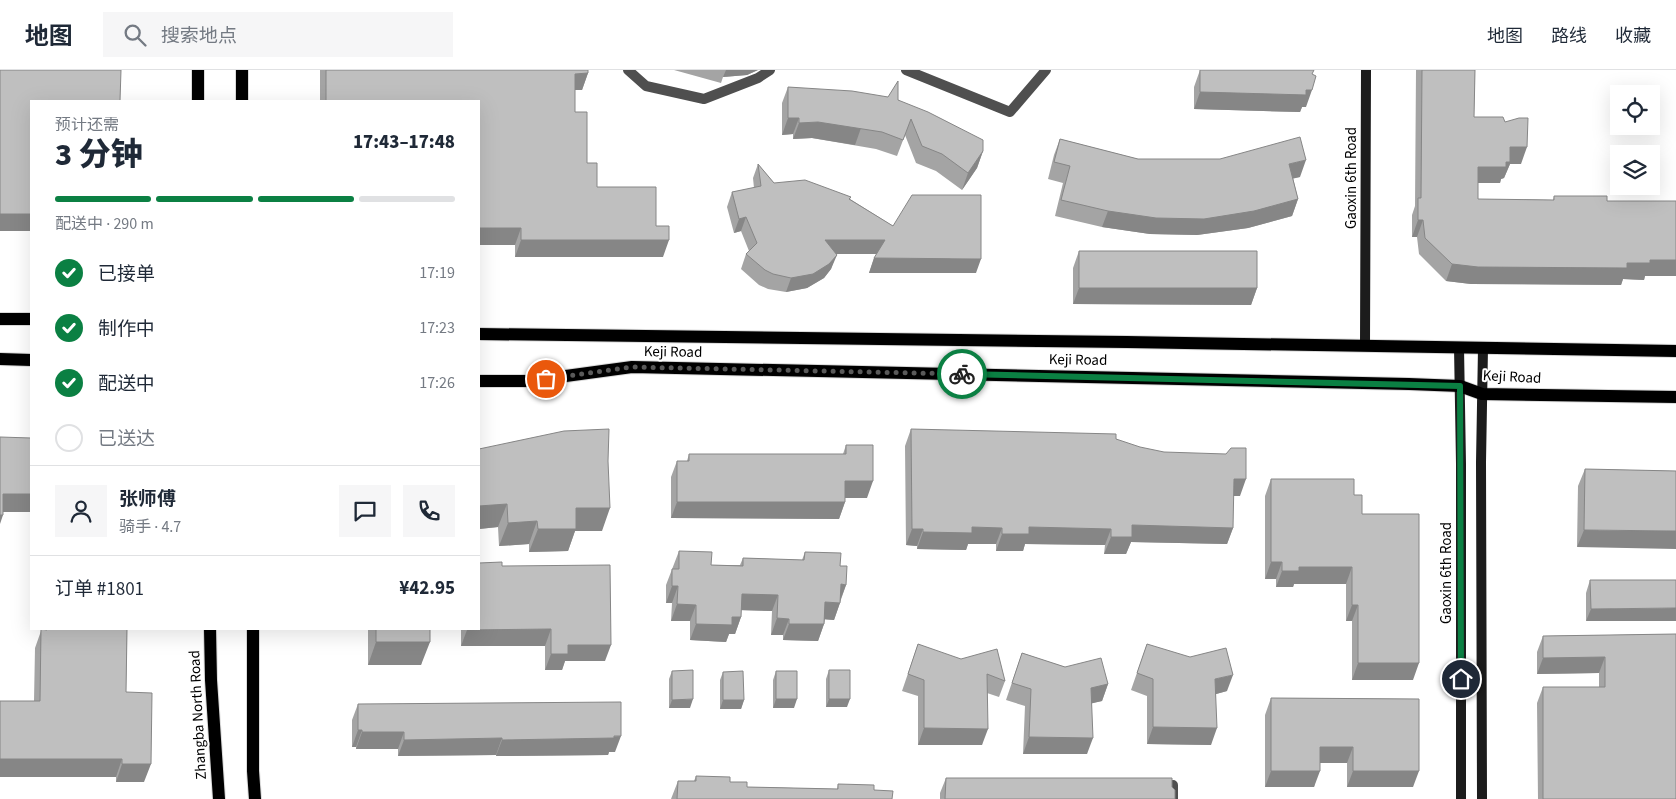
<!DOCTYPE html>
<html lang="zh">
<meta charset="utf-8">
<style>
:root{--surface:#fff;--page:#f6f6f7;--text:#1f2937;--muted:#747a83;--line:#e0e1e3;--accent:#0b8043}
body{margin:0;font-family:"Source Sans 3","Noto Sans SC",sans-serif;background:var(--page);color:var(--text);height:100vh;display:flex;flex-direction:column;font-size:19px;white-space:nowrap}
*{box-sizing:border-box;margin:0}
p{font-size:16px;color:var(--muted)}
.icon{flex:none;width:28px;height:28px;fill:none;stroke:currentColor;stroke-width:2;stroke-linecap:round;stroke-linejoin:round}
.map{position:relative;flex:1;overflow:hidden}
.sheet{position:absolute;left:30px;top:30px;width:450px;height:530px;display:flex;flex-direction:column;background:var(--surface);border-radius:0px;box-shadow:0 5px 20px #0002}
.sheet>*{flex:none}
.tools{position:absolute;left:1610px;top:15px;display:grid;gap:10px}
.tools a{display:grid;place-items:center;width:50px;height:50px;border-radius:0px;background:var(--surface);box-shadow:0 5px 20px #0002;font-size:25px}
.pin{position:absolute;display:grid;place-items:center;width:42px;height:42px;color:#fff;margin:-21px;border:2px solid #fff;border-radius:50%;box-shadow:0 1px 5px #0007}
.courier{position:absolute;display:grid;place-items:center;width:50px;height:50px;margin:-25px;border:4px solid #0b8043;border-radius:50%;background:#fff;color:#222;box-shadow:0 1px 6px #0007}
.head em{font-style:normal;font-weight:800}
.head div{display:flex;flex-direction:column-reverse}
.head{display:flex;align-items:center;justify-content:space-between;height:85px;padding:0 25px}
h1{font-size:32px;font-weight:800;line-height:38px}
.bar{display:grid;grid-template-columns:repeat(4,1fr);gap:8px 5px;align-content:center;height:60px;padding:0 25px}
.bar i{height:6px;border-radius:4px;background:var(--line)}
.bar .on{background:var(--accent)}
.bar p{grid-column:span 4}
.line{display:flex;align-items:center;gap:12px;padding:0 25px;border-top:1px solid var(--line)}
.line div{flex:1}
.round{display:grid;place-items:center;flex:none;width:52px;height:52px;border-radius:0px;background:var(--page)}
ol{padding:0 25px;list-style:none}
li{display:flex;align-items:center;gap:15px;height:55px}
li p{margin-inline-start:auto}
li .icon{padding:5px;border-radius:50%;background:var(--accent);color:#fff;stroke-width:4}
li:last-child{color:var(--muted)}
li i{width:28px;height:28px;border:2px solid var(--line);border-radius:50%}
header{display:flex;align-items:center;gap:30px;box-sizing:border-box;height:70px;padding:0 25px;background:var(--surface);border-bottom:1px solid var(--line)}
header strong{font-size:24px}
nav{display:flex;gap:28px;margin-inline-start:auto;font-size:18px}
.search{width:350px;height:45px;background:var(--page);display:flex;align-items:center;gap:12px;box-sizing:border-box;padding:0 18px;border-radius:0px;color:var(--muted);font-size:19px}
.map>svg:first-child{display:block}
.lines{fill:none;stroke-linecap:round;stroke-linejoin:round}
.primary-casing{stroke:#dbdbdb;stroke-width:14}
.street{stroke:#4f4f4f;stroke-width:10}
.secondary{stroke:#1c1c1c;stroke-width:10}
.primary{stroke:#000;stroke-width:12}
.wall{fill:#a4a4a4}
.shaded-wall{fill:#868686}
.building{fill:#bfbfbf;stroke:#868686}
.done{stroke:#595959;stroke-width:5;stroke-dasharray:0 9}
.route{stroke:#0b8043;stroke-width:6}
.labels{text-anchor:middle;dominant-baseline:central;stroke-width:4;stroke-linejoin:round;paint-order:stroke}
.street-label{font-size:15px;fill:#000;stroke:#fff}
</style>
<header>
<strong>地图</strong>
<div class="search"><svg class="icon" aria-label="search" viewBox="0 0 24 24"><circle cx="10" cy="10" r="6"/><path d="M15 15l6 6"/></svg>搜索地点</div>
<nav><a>地图</a><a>路线</a><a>收藏</a></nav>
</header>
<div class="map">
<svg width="1676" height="729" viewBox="0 0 1676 729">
<rect width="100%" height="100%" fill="#fff"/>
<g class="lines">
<defs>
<path id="primary" d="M198 0V31
M242 0V31
M0 249H31
M479 264 1127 272 1676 281
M0 289 31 290
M479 311H529L632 297 1409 314 1460 316 1482 324 1676 327
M210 559 211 610 219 729
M253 559V701L255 729"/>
</defs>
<!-- primary casing -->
<use href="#primary" class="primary-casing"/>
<!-- street -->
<path class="street" d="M628 0 646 16 704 29 758 8 770 0
M906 0 1010 42 1046 0
M1173 729V715"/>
<!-- secondary -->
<path class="secondary" d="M1365 276 1366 0
M1459 277 1461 394V729
M1482 729 1481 392 1483 278"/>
<!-- primary -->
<use href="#primary" class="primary"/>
</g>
<!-- wall -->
<path class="wall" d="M320 0H588V3L582 20H575V42L587 93 597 117 656 156 663 187H515V175H479V31H320Z
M674 0H758L747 5 723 7 721 13Z
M1200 0 1306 37H1302L1300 42 1194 39V17Z
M1416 0H1475L1474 47 1521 94H1510L1504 108 1501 109 1500 113H1478V129L1553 130 1554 126 1607 131H1676V206H1645L1644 210 1623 209 1621 215 1471 214 1446 211 1419 184 1417 167H1412V145L1415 136Z
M788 17 898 30 983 81 977 98 962 120 936 101 916 93 905 65 897 86 876 79 812 68 793 69V64L782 65V33Z
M1060 69 1138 89 1300 107 1293 108 1298 129 1292 146 1248 158 1197 165 1150 164 1102 157 1055 146 1063 113 1048 109 1054 85Z
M758 94 774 113 851 127 850 129 893 156 976 203H869L874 188 877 184H836L831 199 824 208 807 218 786 222 768 219 759 215 741 199 746 184 749 181 741 161 734 163 727 137 732 122 754 118 753 108Z
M1079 181 1257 218 1251 235 1073 234V198Z
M911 359 1116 369 1240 426H1233V458L1227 474 1131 472 1126 484H1104L1105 475 1025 474 1023 481H996V474H968L966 480 917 479V476L906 475 905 376Z
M846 375 867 428H845V432L839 449 671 448V407L677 391H687L689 384H843Z
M479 379 602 461H575L568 481 529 482V474L499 476 498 457 479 459Z
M1585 399 1676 401 1577 477 1578 416Z
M1271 409 1354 425 1362 444 1413 610H1352V551H1346V514H1294L1293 517H1276V509H1265V426Z
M679 481 711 495H740L743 488 802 490 805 482 840 496 846 515 834 550 825 549 824 554 818 571 783 570V565H771L772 541 741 540V547L735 564H729L726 572 690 570V551H671L672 533H666V515Z
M502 496 605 591H565L562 600H545V576H461V559H479Z
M1590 510H1676L1586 551V523Z
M41 559H127L126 622 144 712H116V707L34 631 35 578 41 561Z
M368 559H430L421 595H368Z
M1676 564V729H1538L1537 633 1543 617H1599V603L1537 604V582L1543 566Z
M918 574 1005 611 999 627 987 623 982 675H918V626L902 621Z
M1147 574 1227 621 1216 624 1211 675 1147 674V626L1131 620Z
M1022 583 1065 597 1108 614 1102 631 1092 633 1087 684H1023L1025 636 1006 630Z
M829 600 847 637H826V609Z
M672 601 690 638H669V609Z
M776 601 794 638H773V610Z
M723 602 744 630 741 639H720V610Z
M1271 628 1419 629 1413 717H1347V693H1320L1314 717H1265V645Z
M358 634 615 682H609L608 685 496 686V685L398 686V679H356V677H352V650Z
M696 706 730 712 747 717 837 719 838 714 874 720 892 729H671L678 711H694Z
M946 708 1175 729H940V723Z"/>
<!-- shaded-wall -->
<path class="shaded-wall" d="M726 0H758L747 5 723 7Z
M588 3 582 20H569L575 4Z
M1306 20H1312L1306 37H1302L1300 42 1194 39 1200 22Z
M788 48H799L793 64 782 65Z
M818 52 861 58 855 75 812 68 793 69 799 53Z
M1510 77H1527L1521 94H1510L1504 108 1501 109 1500 113H1471L1478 97Z
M983 81 977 98 962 120 968 103Z
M1306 90 1300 107 1283 111 1289 94Z
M1298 129 1292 146 1248 158 1197 165 1150 164 1102 157 1108 141Z
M0 144H31V161H0Z
M746 147 741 161 734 163 739 149Z
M1418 150H1423L1417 167H1412Z
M479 158H521L515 175H479Z
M521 170H669L663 187H515Z
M825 170H885L880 184H820Z
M837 185 831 199 824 208 807 218 786 222 791 208Z
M874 188 981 189 976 203H869Z
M1650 190H1676V206H1645L1644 210 1623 209 1621 215 1471 214 1446 211 1452 194 1627 193Z
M1079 218H1257L1251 235 1073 234Z
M1234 409H1246L1240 426H1228Z
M845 411H873L867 428H839Z
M3 424H31V442H0Z
M677 432H845L839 449 671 448Z
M507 434 498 457 479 459V436Z
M576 438H610L602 461H575L568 481 529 482 538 459Z
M0 445H3L0 454Z
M537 451 529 474 499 476 508 453Z
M1132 455 1233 458 1227 474 1131 472 1126 484H1104L1111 467Z
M972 457 1002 458 996 474H968L966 480 917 479 923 462Z
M1029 457 1111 459 1105 475 1025 474 1023 481H996L1002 464Z
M912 459H923L917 476 906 475Z
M1584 460 1676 461V479L1577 477Z
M1271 492H1282L1276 509H1265Z
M1299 497H1352L1346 514H1294L1293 517H1276L1282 501Z
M841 514 846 515 840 531Z
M672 516H678L672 533H666Z
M742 524 778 525 772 541 736 540Z
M825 532 840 533 834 550 819 549Z
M677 534 696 535 690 551H671Z
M1352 535H1358L1352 551H1346Z
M1676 538V551H1586L1591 539Z
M732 547H741L735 564H729L726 572 690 570 696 554Z
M777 548 789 549 783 565H771Z
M789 554H824L818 571 783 570Z
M551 559 545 576H461L467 560Z
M376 572H430L421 595H368Z
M568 575H611L605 591H565L562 600H545L551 584Z
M1605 587 1599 603 1537 604 1543 588Z
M1358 593H1419L1413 610H1352Z
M1233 605 1227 621 1209 626 1215 609Z
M1108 614 1102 631 1085 635 1091 618Z
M693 629 690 638H669L672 630Z
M776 629H797L794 638H773Z
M829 629H850L847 637H826Z
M723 630H744L741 639H720Z
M1153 657 1217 658 1211 675 1147 674Z
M924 658 988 659 982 675H918Z
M358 660H362L356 677H352Z
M362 662H404L398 679H356Z
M621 666 615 682H609L608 685 496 686 502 670Z
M1029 667 1093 668 1087 684H1023Z
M502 668 496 685 398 686 404 670Z
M1320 677H1353L1347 693H1314Z
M0 689H122L116 707H0Z
M122 694H151L144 712H116Z
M1271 701H1320L1314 717H1265Z
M1353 701H1419L1413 717H1347Z"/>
<!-- building -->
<path class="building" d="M0 0H121L120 31H31V144H0Z
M326 0H588V3L575 4V42H587V93H597V117H656V156H669V170H521V158H479V31H326Z
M1200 0H1314L1312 4 1316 6 1312 20H1306V25L1200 22Z
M1422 0H1475L1474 47H1503L1505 52 1519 48H1528L1527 77H1510V92H1506V97H1478V129L1554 130V126H1607V131H1676V190H1650V193H1627V198L1478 197 1452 194 1425 168 1423 150H1418V128H1421Z
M898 11V30L928 42 983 70V81L968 103 942 84 922 76 911 49 903 70 882 62 818 52 799 53V48H788V17L852 21 888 27Z
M1300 67 1306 90 1289 94 1298 129 1254 141 1204 149 1156 148 1108 141 1061 130 1070 96 1054 92 1060 69 1138 89H1220Z
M758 94 774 113 805 110 851 127 849 129 893 156 912 125H981V189L874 188 885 170H825L837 185 829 194 813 204 791 208 773 204 765 200 746 184 757 173 746 147 739 149 732 122 761 116Z
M1079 181H1257V218H1079Z
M609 359 608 391 610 438H576V459H538L537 451 508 453 507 434 479 436V379L564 361Z
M911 359 1116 364V369L1140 377 1164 382 1226 384 1231 378H1246V409H1234L1233 458 1132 455V467H1111V459L1029 457V464H1002V458L972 457V463L923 462V459H912Z
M0 367 31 368V424H3V445H0Z
M846 375H873V411H845V432H677V391H689V384H846Z
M1585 399 1676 401V461L1584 460Z
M1271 409H1354V425H1362V444H1419V593H1358V535H1352V497H1299V501H1282V492H1271Z
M679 481 712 482 711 495 743 496V488L804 490 805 482 841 483 840 496H847L846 515 841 514 840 533 825 532 824 554H789V549L777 548 778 525 742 524 741 547H732V555L696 554V535L677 534 678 516H672V499H679Z
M502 492V496L610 495 611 575H568V584H551V559L467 560V559H479V493Z
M1590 510H1676V538L1591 539Z
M41 559 47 560V559H127L126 622 152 623 151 694H122V689H0V631H40Z
M376 559H430V572H376Z
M1676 564V729H1543V617H1605V587L1543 588V566Z
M918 574 961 589 997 579 1005 611 987 604 988 659 924 658V610L908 604Z
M1147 574 1190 587 1226 578 1233 605 1215 609 1217 658 1153 657V609L1137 603Z
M1022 583 1065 597 1101 588 1108 614 1091 618 1093 668 1029 667 1031 619 1012 613Z
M693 600V629L672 630V601Z
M829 600H850V629H829Z
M743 601 744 630H723V602Z
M776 601H797V629H776Z
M1271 628 1419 629V701H1353V677H1320V701H1271Z
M621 632V666H614V668L502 670V668L404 670V662H362V660H358V634Z
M696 706 730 707V712H747V717L838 719V714L874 715V720L893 721 892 729H677L678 711H696Z
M946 708H1172V717L1175 720V729H945Z"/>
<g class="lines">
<!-- done -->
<path class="done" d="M546 309 632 297 962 304"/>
<!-- route -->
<path class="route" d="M962 304 1460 316 1461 609"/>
</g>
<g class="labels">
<!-- street labels -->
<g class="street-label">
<text transform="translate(1351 108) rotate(-90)">Gaoxin 6th Road</text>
<text transform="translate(673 282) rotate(1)">Keji Road</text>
<text transform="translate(1078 290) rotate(1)">Keji Road</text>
<text transform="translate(1512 307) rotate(3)">Keji Road</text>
<text transform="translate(1446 503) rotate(-90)">Gaoxin 6th Road</text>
<text transform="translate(198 645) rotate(-93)">Zhangba North Road</text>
</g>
</g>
</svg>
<div class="tools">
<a><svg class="icon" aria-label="locate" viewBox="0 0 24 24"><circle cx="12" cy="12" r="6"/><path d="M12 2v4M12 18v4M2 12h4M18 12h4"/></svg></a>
<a><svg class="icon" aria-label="layers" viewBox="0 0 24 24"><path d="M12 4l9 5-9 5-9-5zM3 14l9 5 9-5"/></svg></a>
</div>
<div class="pin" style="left:546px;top:309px;background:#ea580c"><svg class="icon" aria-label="bag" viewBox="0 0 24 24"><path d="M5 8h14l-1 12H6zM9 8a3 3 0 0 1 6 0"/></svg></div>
<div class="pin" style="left:1461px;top:609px;background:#1f2937"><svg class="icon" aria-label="home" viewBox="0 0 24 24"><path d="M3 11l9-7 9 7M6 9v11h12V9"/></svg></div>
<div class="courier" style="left:962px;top:304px"><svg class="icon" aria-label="bike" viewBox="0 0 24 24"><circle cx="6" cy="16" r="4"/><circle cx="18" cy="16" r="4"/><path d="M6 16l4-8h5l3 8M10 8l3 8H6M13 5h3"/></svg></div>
<section class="sheet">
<div class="head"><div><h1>3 分钟</h1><p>预计还需</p></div><em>17:43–17:48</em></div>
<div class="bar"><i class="on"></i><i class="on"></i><i class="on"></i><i></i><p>配送中 · 290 m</p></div>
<ol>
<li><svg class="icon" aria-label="check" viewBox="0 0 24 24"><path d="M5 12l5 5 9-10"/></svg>已接单<p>17:19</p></li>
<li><svg class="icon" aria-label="check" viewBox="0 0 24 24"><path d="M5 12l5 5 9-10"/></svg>制作中<p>17:23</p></li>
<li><svg class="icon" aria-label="check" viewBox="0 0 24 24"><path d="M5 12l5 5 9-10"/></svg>配送中<p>17:26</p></li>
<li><i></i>已送达</li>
</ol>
<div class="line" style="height:90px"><a class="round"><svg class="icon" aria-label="person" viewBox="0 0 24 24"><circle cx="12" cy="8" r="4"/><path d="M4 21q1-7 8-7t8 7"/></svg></a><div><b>张师傅</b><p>骑手 · 4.7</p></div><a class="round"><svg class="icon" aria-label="chat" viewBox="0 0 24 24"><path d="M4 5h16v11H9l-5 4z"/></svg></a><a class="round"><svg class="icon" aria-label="phone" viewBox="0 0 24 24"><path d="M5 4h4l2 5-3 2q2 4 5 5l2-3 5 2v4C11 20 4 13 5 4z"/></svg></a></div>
<div class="line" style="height:65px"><div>订单 #1801</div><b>¥42.95</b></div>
</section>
</div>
